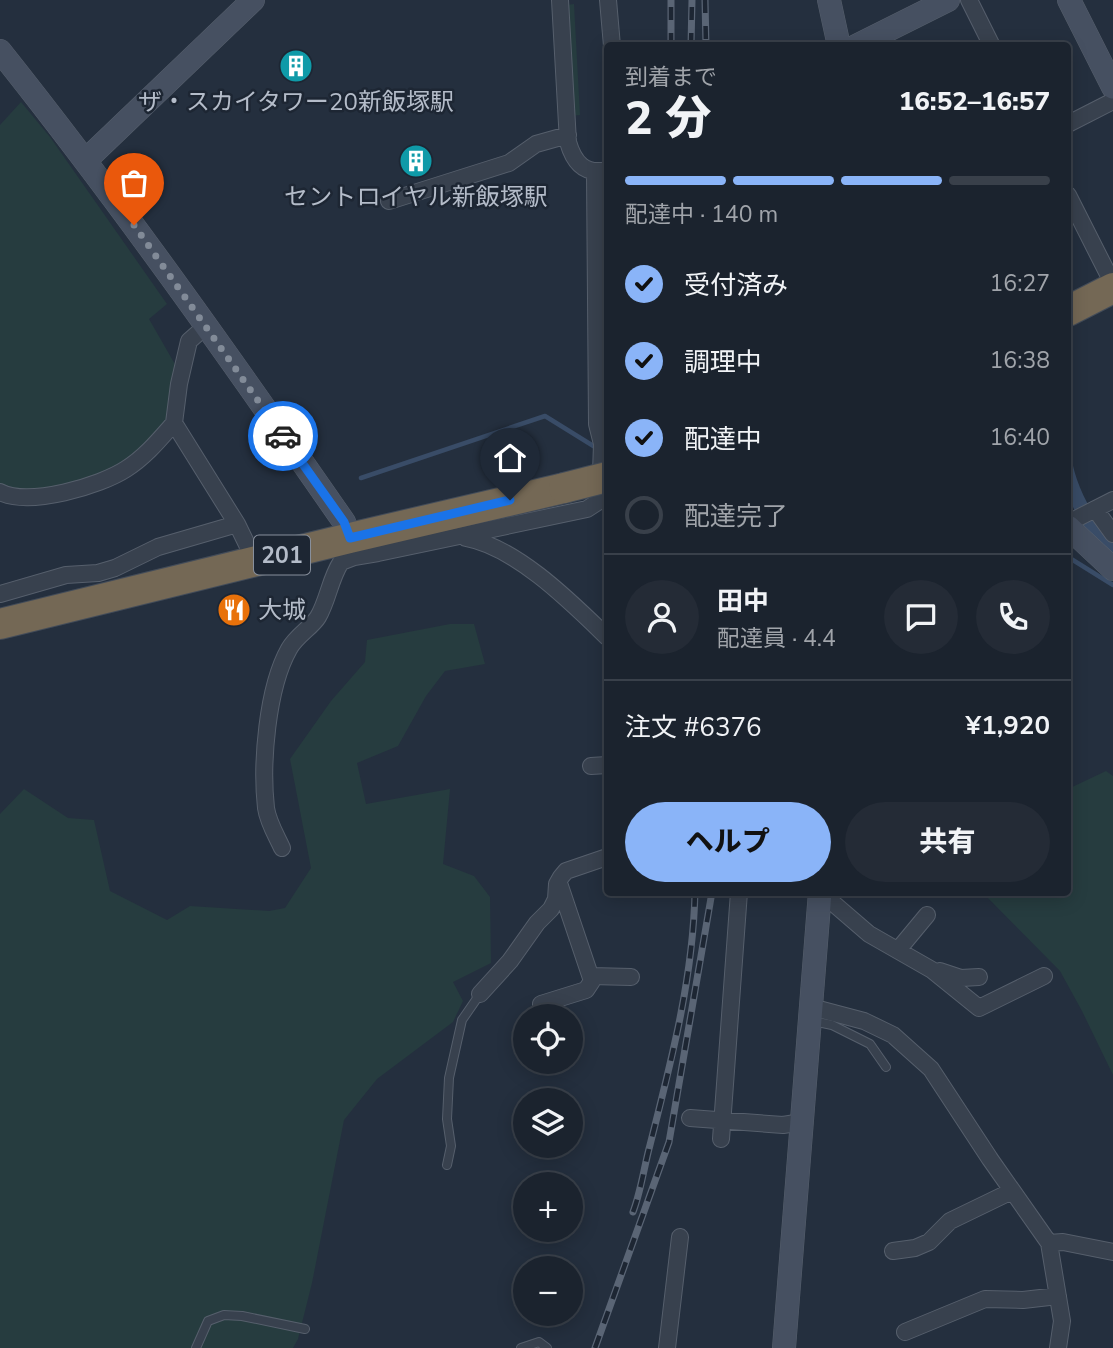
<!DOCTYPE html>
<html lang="ja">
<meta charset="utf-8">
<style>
:root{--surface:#1b232e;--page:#242b36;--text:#f1f3f6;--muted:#a0a4aa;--line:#39404a;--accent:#8ab4f8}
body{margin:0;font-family:"Nunito Sans","Noto Sans JP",sans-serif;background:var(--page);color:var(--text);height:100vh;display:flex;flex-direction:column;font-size:26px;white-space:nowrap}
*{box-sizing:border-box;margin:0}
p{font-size:23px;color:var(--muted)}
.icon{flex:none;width:38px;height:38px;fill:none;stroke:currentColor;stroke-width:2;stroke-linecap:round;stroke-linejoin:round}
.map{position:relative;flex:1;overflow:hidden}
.panel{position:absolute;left:604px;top:42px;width:467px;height:854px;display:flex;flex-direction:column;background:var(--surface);border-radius:7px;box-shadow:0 4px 18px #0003,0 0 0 2px var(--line)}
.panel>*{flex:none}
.fabs{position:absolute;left:513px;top:1004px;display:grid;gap:14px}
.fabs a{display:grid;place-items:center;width:70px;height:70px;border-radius:50%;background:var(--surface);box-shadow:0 4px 18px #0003,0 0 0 2px var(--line);font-size:35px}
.pin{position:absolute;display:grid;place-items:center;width:60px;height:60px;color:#fff;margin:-72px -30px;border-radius:50% 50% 50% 0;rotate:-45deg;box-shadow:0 0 7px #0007}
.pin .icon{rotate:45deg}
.courier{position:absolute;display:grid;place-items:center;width:70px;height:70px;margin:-35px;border:5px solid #1a73e8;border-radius:50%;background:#fff;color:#222;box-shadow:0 2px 9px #0007}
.head em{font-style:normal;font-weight:800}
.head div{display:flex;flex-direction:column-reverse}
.head{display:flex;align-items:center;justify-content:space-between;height:119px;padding:0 21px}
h1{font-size:46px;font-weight:800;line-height:52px}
.bar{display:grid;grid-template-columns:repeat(4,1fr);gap:10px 7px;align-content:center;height:84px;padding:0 21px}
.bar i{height:9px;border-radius:5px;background:var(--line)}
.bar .active{background:var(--accent)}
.bar p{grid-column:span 4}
.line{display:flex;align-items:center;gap:18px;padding:0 21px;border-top:2px solid var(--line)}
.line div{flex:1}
.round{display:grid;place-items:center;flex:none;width:74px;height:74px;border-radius:37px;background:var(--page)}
ol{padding:0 21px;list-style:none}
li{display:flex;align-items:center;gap:21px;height:77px}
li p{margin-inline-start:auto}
li .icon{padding:7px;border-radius:50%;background:var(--accent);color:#111;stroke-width:4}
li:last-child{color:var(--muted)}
li i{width:38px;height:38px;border:4px solid var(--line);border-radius:50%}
.action{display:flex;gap:14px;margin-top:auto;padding:14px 21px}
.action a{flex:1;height:80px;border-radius:42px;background:var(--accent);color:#111;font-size:28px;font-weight:800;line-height:80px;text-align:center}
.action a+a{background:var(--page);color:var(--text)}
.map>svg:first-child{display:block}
.green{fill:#263c3f}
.water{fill:#394c67}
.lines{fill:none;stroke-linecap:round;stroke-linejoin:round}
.stream{stroke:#394c67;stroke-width:4.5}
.lane-casing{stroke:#565f6c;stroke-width:10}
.street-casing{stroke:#565f6c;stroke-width:18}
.secondary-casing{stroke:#565f6c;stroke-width:24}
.highway-casing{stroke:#434c59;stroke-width:32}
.lane{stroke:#38414e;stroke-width:8}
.street{stroke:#38414e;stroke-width:16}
.secondary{stroke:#465061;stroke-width:23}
.highway{stroke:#746855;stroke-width:30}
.rail-casing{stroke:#5a6575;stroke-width:7}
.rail{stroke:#1d2633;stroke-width:4.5;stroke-dasharray:13;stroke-linecap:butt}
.highway-bridge-casing{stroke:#434c59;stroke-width:32;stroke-linecap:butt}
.highway-bridge{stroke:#746855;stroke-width:30}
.done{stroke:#828b98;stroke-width:7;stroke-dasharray:0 12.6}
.route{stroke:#1a73e8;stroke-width:9}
.labels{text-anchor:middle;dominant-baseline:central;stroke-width:5;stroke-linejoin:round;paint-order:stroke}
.shield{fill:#1d2633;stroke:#878f9c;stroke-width:2}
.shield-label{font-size:23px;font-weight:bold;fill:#b4bcc9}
.poi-label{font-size:24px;fill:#b4bcc9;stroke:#1d2633}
</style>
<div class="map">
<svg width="1113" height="1348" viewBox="0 0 1113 1348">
<rect width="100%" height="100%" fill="#242f3e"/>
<!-- green -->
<path class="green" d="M574 4 580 115 571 116 566 5Z
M21 102 50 137 167 304 149 319 176 366 168 421 143 451 91 479 0 500V125Z
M450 624H474L485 664 445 671 426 696 398 746 357 763 366 804 450 789 443 864 474 876 490 897 491 963 453 982 463 1001 453 1022 377 1079 344 1120 312 1283 298 1339 293 1348H0V814L24 789 68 818 94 820 110 891 167 920 190 906 269 911 285 908 311 868 290 759 331 701 365 662 367 640Z
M1106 771 1113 776V1075L1082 1011 1060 971 983 893 1068 892V789Z"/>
<!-- water -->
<path class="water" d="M1068 397C1069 413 1068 430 1070 447 1073 482 1090 513 1113 540V558L1084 531 1068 496Z"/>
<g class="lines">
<!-- stream -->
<path class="stream" d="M361 478 545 416 595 447
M1068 557 1113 585"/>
<defs>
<path id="lane" d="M813 1021 832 1025 870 1044 886 1067
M447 1165 451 1146 447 1119 449 1078 462 1020 480 994
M196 1348 208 1321 224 1315 242 1316 305 1329
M521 1348 539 1342 547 1348"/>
<path id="street" d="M560 0 568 142C574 163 585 175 607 170
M608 0 612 46
M969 0 992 46
M1068 124 1113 101
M595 173 597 424 602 444 600 500
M1068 195 1113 284
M389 201 509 163 536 144 568 135
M206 326 189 341 179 384 174 423 237 524 255 561
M0 492C29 507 100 486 126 469 145 457 159 440 174 423
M1095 509 1113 534
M1068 523 1113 500
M466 538C516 547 571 602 607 637
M352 547 354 557 378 553 587 509 607 496
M0 594 66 575 98 573 115 568 158 547 237 524
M591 766 607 765
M282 848C276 835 268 822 266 808 261 764 267 688 289 649 296 636 312 627 318 617 328 600 330 579 341 562L354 557
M819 896 826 897 869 934 932 970 979 1008 1044 976
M898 950 927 915
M940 971 961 978 979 977
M591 976 631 977
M480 994 510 961 537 923 551 909 556 899 557 884 561 877 566 871 607 857
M541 1004 586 990 592 981 559 883
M811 1007 864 1021 893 1035 931 1069 990 1159 1049 1243 1062 1321 1058 1348
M690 1118 783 1125 802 1122
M721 1139 739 892
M1049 1243 1063 1242 1113 1252
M893 1251 915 1248 929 1242 950 1221 1012 1191
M905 1332 985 1299 1023 1300 1058 1296
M667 1348 680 1237"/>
<path id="secondary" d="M829 0 839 46
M1069 0 1113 87
M856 46 948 0
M0 51C121 203 233 362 344 522L350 538
M86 160 253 0
M1068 527 1113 569
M784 1348 820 892"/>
<path id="highway" d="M1068 311 1113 288
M0 624 350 538 564 488"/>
</defs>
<!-- lane casing -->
<use href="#lane" class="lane-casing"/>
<!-- street casing -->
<use href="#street" class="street-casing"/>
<!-- secondary casing -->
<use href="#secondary" class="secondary-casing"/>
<!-- highway casing -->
<use href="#highway" class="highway-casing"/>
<!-- lane -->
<use href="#lane" class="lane"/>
<!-- street -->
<use href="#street" class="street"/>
<!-- secondary -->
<use href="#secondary" class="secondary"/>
<!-- highway -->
<use href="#highway" class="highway"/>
<defs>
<path id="rail" d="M705 0 706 46
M671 46V0
M691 46 692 0
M633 1212C641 1191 644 1167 650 1145 671 1062 693 979 695 892
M595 1348 669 1142 712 892"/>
</defs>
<!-- rail casing -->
<use href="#rail" class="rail-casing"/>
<!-- rail -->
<use href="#rail" class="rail"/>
<defs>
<path id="highway-bridge" d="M564 488 607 477"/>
</defs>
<!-- highway-bridge casing -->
<use href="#highway-bridge" class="highway-bridge-casing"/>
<!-- highway-bridge -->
<use href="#highway-bridge" class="highway-bridge"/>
</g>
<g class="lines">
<!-- done -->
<path class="done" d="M134 225 283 436"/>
<!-- route -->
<path class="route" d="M283 436 344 522 350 538 510 500"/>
</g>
<!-- icons -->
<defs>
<symbol id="building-disc" viewBox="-11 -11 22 22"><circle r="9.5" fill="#0f9aa8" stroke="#1d2633"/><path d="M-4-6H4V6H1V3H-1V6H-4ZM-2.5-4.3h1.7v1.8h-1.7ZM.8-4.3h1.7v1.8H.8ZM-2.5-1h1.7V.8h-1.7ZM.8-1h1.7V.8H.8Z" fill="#fff"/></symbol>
<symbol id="restaurant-disc" viewBox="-11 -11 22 22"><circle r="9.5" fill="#e8710a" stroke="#1d2633"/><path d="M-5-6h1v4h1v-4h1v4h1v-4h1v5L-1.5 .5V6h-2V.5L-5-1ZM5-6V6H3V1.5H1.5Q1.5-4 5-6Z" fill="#fff"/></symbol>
</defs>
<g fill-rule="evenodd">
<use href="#building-disc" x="277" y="47" width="38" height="38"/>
<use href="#building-disc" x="397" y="142" width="38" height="38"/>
<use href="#restaurant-disc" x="215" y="591" width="38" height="38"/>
</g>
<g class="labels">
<!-- shield labels -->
<rect class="shield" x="254" y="535.5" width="56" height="39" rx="5"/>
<g class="shield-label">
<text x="282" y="555">201</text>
</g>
<!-- poi labels -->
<g class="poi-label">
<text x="296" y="102">ザ・スカイタワー20新飯塚駅</text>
<text x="416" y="197">セントロイヤル新飯塚駅</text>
<text x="258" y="610" text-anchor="start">大城</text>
</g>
</g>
</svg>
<div class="fabs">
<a><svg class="icon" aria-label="locate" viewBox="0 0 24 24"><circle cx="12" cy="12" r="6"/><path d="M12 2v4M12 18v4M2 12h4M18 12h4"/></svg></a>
<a><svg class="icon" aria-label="layers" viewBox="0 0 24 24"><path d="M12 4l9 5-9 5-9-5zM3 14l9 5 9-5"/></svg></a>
<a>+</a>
<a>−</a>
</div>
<div class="pin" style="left:134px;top:225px;background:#ea580c"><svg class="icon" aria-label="bag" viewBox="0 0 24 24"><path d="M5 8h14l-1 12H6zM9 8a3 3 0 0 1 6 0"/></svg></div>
<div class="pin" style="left:510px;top:500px;background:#1f2937"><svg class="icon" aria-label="home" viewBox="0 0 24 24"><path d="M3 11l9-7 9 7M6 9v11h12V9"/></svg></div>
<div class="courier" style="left:283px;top:436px"><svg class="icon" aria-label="car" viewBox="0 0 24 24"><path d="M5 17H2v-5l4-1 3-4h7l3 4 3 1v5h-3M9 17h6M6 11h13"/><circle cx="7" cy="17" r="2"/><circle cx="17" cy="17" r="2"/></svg></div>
<section class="panel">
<div class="head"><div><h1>2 分</h1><p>到着まで</p></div><em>16:52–16:57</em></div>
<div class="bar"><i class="active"></i><i class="active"></i><i class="active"></i><i></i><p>配達中 · 140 m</p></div>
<ol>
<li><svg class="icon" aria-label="check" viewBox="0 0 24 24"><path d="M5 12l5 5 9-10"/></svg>受付済み<p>16:27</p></li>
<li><svg class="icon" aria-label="check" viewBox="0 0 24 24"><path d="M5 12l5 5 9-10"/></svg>調理中<p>16:38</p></li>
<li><svg class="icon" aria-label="check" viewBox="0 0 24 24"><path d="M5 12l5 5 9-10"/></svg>配達中<p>16:40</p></li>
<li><i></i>配達完了</li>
</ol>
<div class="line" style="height:126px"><a class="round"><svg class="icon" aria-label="person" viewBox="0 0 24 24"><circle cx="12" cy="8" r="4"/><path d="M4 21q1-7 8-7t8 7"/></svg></a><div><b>田中</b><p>配達員 · 4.4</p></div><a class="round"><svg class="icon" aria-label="chat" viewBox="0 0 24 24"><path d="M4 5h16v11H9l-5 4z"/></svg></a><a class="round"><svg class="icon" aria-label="phone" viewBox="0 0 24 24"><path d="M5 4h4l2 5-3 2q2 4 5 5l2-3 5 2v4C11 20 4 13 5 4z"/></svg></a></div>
<div class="line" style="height:91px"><div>注文 #6376</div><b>¥1,920</b></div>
<div class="action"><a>ヘルプ</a><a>共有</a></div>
</section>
</div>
